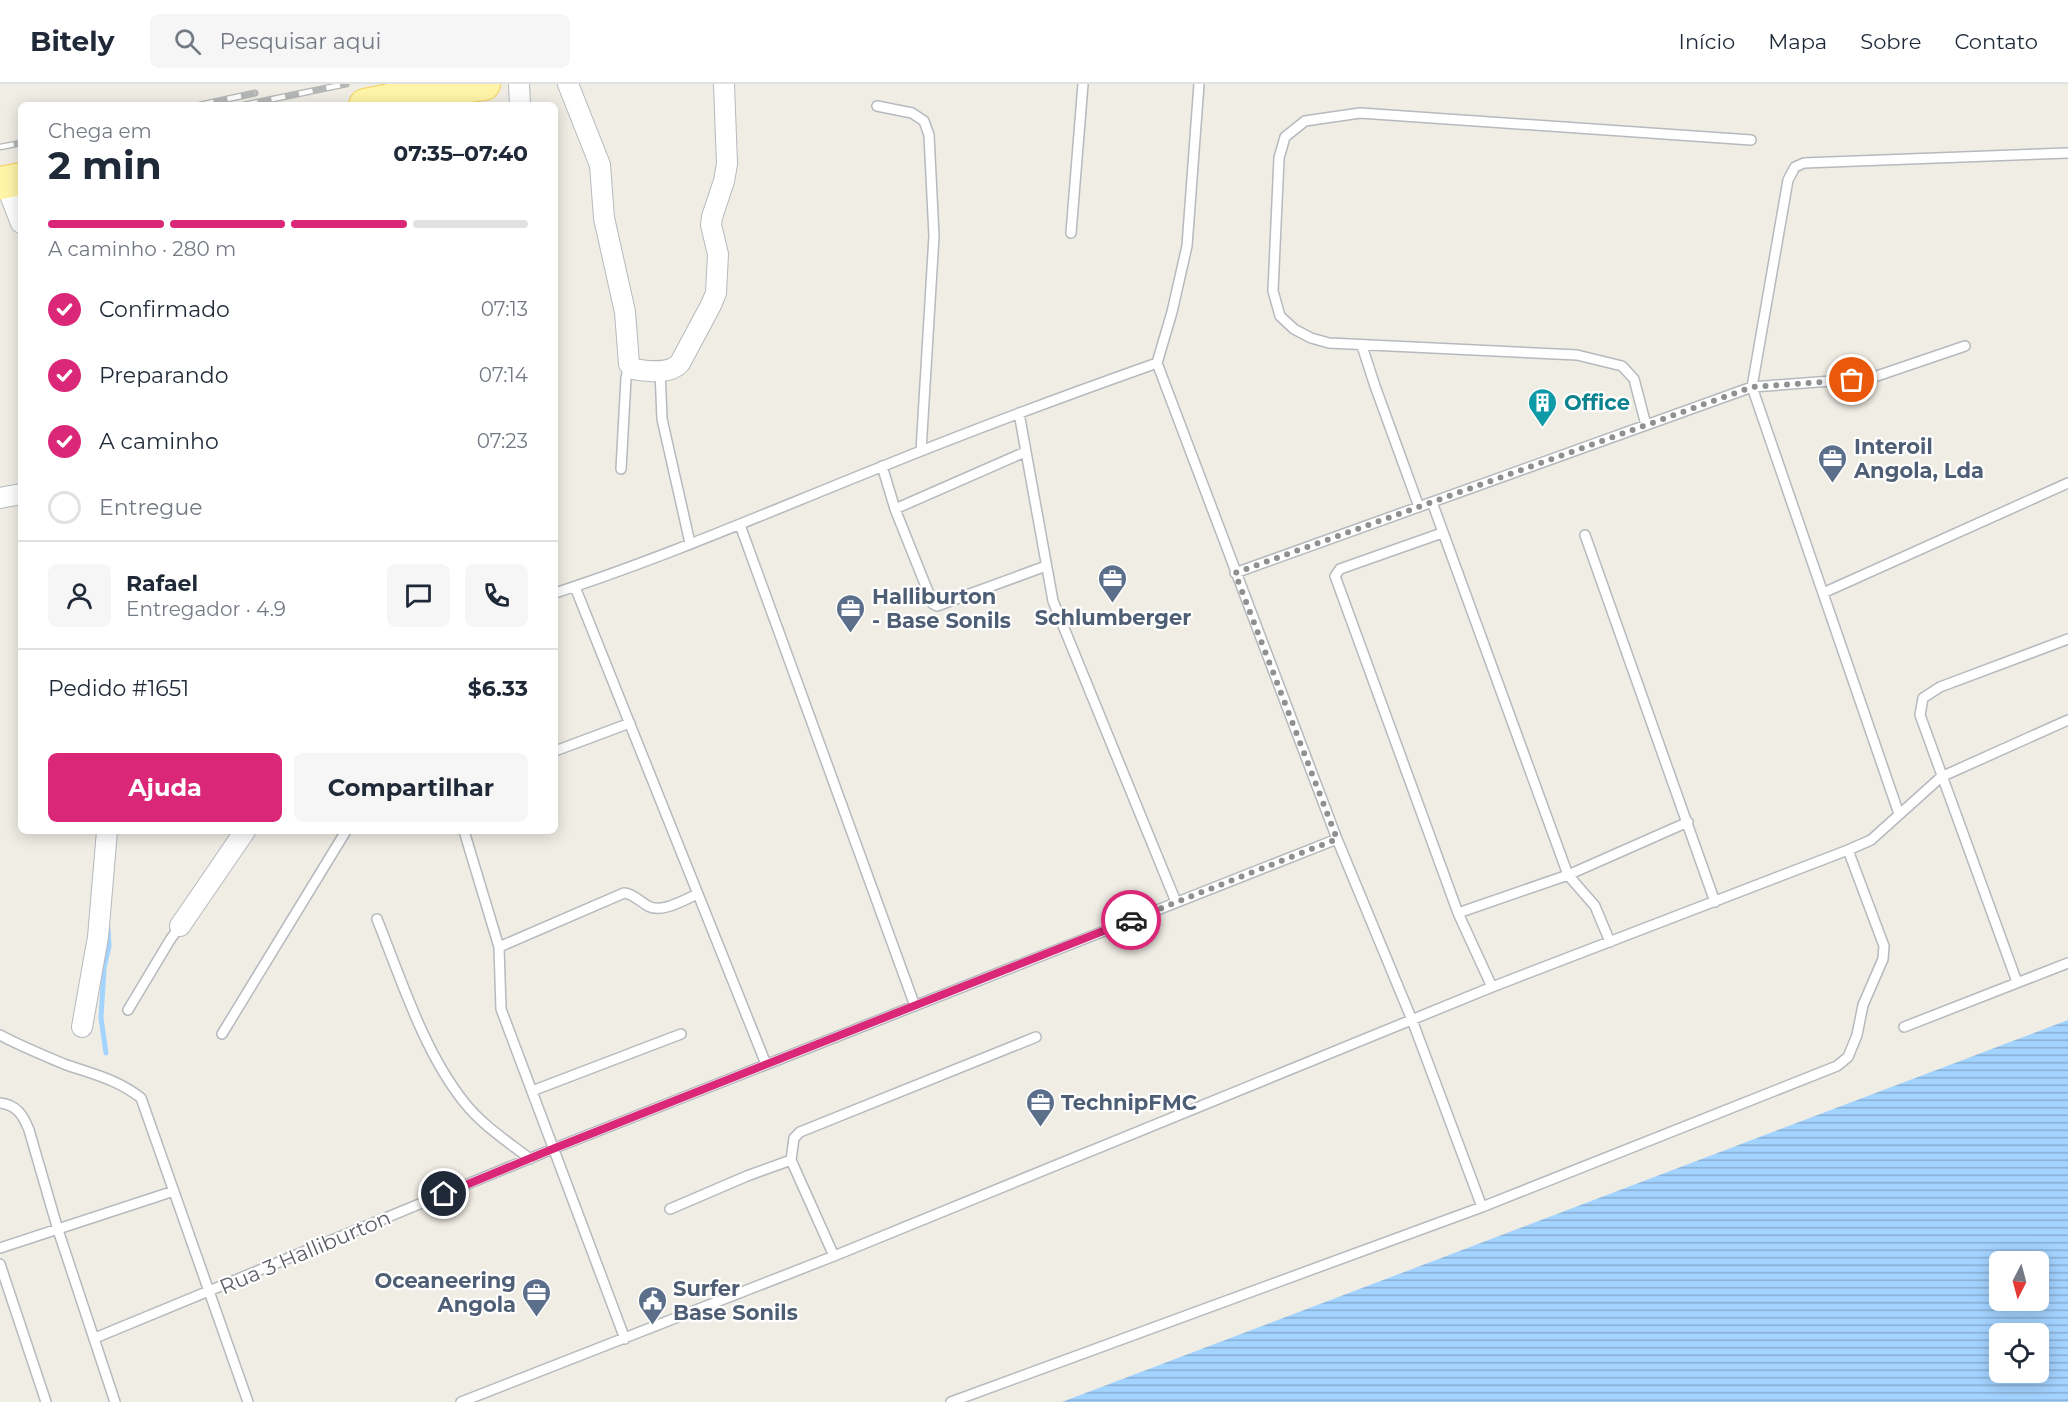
<!DOCTYPE html>
<html lang="pt">
<meta charset="utf-8">
<style>
:root{--surface:#fff;--page:#f6f6f7;--text:#1f2937;--muted:#747a83;--line:#e0e1e3;--accent:#db2777}
body{margin:0;font-family:Montserrat,sans-serif;background:var(--page);color:var(--text);height:100vh;display:flex;flex-direction:column;font-size:22px;white-space:nowrap}
*{box-sizing:border-box;margin:0}
p{font-size:20px;color:var(--muted)}
.icon{flex:none;width:33px;height:33px;fill:none;stroke:currentColor;stroke-width:2;stroke-linecap:round;stroke-linejoin:round}
.map{position:relative;flex:1;overflow:hidden}
.details{position:absolute;left:18px;top:18px;width:540px;height:732px;display:flex;flex-direction:column;background:var(--surface);border-radius:9px;box-shadow:0 3px 15px #0003}
.details>*{flex:none}
.needle{width:39px;rotate:186deg}
.fabs{position:absolute;left:1989px;top:1167px;display:grid;gap:12px}
.fabs a{display:grid;place-items:center;width:60px;height:60px;border-radius:9px;background:var(--surface);box-shadow:0 3px 15px #0003;font-size:30px}
.pin{position:absolute;display:grid;place-items:center;width:51px;height:51px;color:#fff;margin:-26px;border:3px solid #fff;border-radius:50%;box-shadow:0 2px 6px #0007}
.courier{position:absolute;display:grid;place-items:center;width:60px;height:60px;margin:-30px;border:4px solid #db2777;border-radius:50%;background:#fff;color:#222;box-shadow:0 2px 8px #0007}
.headline em{font-style:normal;font-weight:700}
.headline div{display:flex;flex-direction:column-reverse}
.headline{display:flex;align-items:center;justify-content:space-between;height:102px;padding:0 30px}
h1{font-size:39px;font-weight:700;line-height:45px}
.bar{display:grid;grid-template-columns:repeat(4,1fr);gap:9px 6px;align-content:center;height:72px;padding:0 30px}
.bar i{height:8px;border-radius:4px;background:var(--line)}
.bar .current{background:var(--accent)}
.bar p{grid-column:span 4}
.line{display:flex;align-items:center;gap:15px;padding:0 30px;border-top:2px solid var(--line)}
.line div{flex:1}
.round{display:grid;place-items:center;flex:none;width:63px;height:63px;border-radius:9px;background:var(--page)}
ol{padding:0 30px;list-style:none}
li{display:flex;align-items:center;gap:18px;height:66px}
li p{margin-inline-start:auto}
li .icon{padding:6px;border-radius:50%;background:var(--accent);color:#fff;stroke-width:4}
li:last-child{color:var(--muted)}
li i{width:33px;height:33px;border:3px solid var(--line);border-radius:50%}
.button{display:flex;gap:12px;margin-top:auto;padding:12px 30px}
.button a{flex:1;height:69px;border-radius:9px;background:var(--accent);color:#fff;font-size:24px;font-weight:700;line-height:69px;text-align:center}
.button a+a{background:var(--page);color:var(--text)}
header{display:flex;align-items:center;gap:36px;box-sizing:border-box;height:84px;padding:0 30px;background:var(--surface);border-bottom:2px solid var(--line)}
header strong{font-size:28px}
nav{display:flex;gap:33px;margin-inline-start:auto;font-size:21px}
.search{width:420px;height:54px;background:var(--page);display:flex;align-items:center;gap:15px;box-sizing:border-box;padding:0 21px;border-radius:9px;color:var(--muted);font-size:22px}
.map>svg:first-child{display:block}
.water{fill:url(#water-rules);fill-rule:evenodd}
.lines{fill:none;stroke-linecap:round;stroke-linejoin:round}
.stream{stroke:#a3d3ff;stroke-width:5}
.lane-casing{stroke:#b6b9be;stroke-width:12}
.street-casing{stroke:#b6b9be;stroke-width:22}
.primary-casing{stroke:#f5cf57;stroke-width:34}
.lane{stroke:#fff;stroke-width:9}
.street{stroke:#fff;stroke-width:20}
.primary{stroke:#fff4a8;stroke-width:32}
.rail-casing{stroke:#b5b6b6;stroke-width:7}
.rail{stroke:#fff;stroke-width:4.5;stroke-dasharray:14;stroke-linecap:butt}
.done{stroke:#8f9191;stroke-width:6;stroke-dasharray:0 10.8}
.route{stroke:#db2777;stroke-width:8}
.labels{text-anchor:middle;dominant-baseline:central;stroke-width:4.5;stroke-linejoin:round;paint-order:stroke}
.culture-label{font-size:21px;font-weight:bold;fill:#0d838f;stroke:#fff;text-anchor:start}
.service-label{font-size:21px;font-weight:bold;fill:#4e5e75;stroke:#fff;text-anchor:start}
.street-label{font-size:21px;fill:#5c5f65;stroke:#fff}
</style>
<header>
<strong>Bitely</strong>
<div class="search"><svg class="icon" aria-label="search" viewBox="0 0 24 24"><circle cx="10" cy="10" r="6"/><path d="M15 15l6 6"/></svg>Pesquisar aqui</div>
<nav><a>Início</a><a>Mapa</a><a>Sobre</a><a>Contato</a></nav>
</header>
<div class="map">
<svg width="2068" height="1318" viewBox="0 0 2068 1318">
<defs>
<pattern id="water-rules" width="6" height="5" patternUnits="userSpaceOnUse" patternTransform="scale(1.5)"><rect width="6" height="5" fill="#a3d3ff"/><path d="M0 2.5h6" fill="none" stroke="#88aed2"/></pattern>
</defs>
<rect width="100%" height="100%" fill="#efede4"/>
<!-- water -->
<path class="water" d="M2068 936V1318H1062L1104 1302ZM2000 1178H2038V1216H2000ZM2000 1250H2038V1288H2000Z"/>
<g class="lines">
<!-- stream -->
<path class="stream" d="M106 969 101 934 104 884 109 862 108 845"/>
<defs>
<path id="lane" d="M877 22 912 29 924 37 929 51 934 152 921 367
M1071 149 1083 0
M1362 262 1375 302 1419 423
M1157 279 1172 228 1187 162 1199 0
M660 287 662 335 690 459
M1019 329 1053 517 1176 818
M1646 341 1634 295 1622 282 1577 271 1329 259 1311 254 1294 245 1280 232 1273 207 1279 74 1285 53 1305 37 1360 29 1751 56
M882 382 895 425 933 520 937 522 1046 482
M621 385 626 294 629 280
M1432 418 1568 791 1595 822 1610 858
M895 425 1025 368
M740 441 915 922
M1442 449 1340 485 1335 492 1458 829 1492 903
M1585 451 1715 818
M1235 489 1752 303 1871 294 1965 262
M575 503 766 980
M555 509C666 473 773 426 881 383 972 346 1064 312 1157 279L1337 755 1412 936 1482 1123
M1823 509 2068 399
M555 667 630 639
M1899 730 1752 303 1788 96 1795 83 1804 79 2068 69
M464 747 499 863 501 925 625 1255
M1458 829 1568 791 1688 738
M377 835C401 895 424 968 464 1018 482 1041 507 1057 530 1075
M499 863 624 809C634 810 639 817 648 822 662 830 685 815 698 810
M2017 898 1920 631 1923 614 1940 603 2068 555
M128 926 170 856 180 842
M1904 943 2068 879
M222 950 346 747
M0 951C20 962 43 971 64 980 92 990 117 995 141 1014L248 1318
M532 1007 681 950
M0 1019C17 1021 23 1031 29 1046L58 1146 115 1318
M791 1076 834 1172
M670 1125 747 1092 791 1076 794 1054 800 1048 1036 953
M0 1164 174 1107
M0 1180 46 1318
M95 1254 555 1064 1337 755
M461 1318 834 1172 1492 903 1848 766 1871 756 1941 693 2068 636
M951 1318 1482 1123 1837 982 1848 973 1857 951 1863 921 1883 875 1884 862 1848 766"/>
<path id="street" d="M519 0 520 21
M568 0 600 81 604 134 625 228 629 280 633 285C647 287 670 291 680 279L711 221 716 209 718 170 711 141 712 133 724 97 727 80 724 0
M5 98 21 139
M0 414 21 410
M180 842 245 747
M82 943 98 853 107 747"/>
<path id="primary" d="M365 21 434 7 484 0
M0 99 21 95"/>
</defs>
<!-- lane casing -->
<use href="#lane" class="lane-casing"/>
<!-- street casing -->
<use href="#street" class="street-casing"/>
<!-- primary casing -->
<use href="#primary" class="primary-casing"/>
<!-- lane -->
<use href="#lane" class="lane"/>
<!-- street -->
<use href="#street" class="street"/>
<!-- primary -->
<use href="#primary" class="primary"/>
<defs>
<path id="rail" d="M200 21 255 9
M244 21 346 0
M0 63 21 59"/>
</defs>
<!-- rail casing -->
<use href="#rail" class="rail-casing"/>
<!-- rail -->
<use href="#rail" class="rail"/>
</g>
<g class="lines">
<!-- done -->
<path class="done" d="M1131 836 1337 755 1235 489 1752 303 1852 296"/>
<!-- route -->
<path class="route" d="M444 1110 555 1064 1131 836"/>
</g>
<!-- icons -->
<defs>
<symbol id="building-pin" viewBox="-11 -11 22 30"><path d="M0 17L-7.5 6A9.5 9.5 0 1 1 7.5 6Z" fill="#0f9aa8" stroke="#fff"/><path d="M-4-6H4V6H1V3H-1V6H-4ZM-2.5-4.3h1.7v1.8h-1.7ZM.8-4.3h1.7v1.8H.8ZM-2.5-1h1.7V.8h-1.7ZM.8-1h1.7V.8H.8Z" fill="#fff"/></symbol>
<symbol id="office-pin" viewBox="-11 -11 22 30"><path d="M0 17L-7.5 6A9.5 9.5 0 1 1 7.5 6Z" fill="#5c6f8a" stroke="#fff"/><path d="M-6-3h4V-5.5h4V-3h4V5H-6ZM-1-4.5V-3h2v-1.5ZM-6 0V1H6V0Z" fill="#fff"/></symbol>
<symbol id="civic-pin" viewBox="-11 -11 22 30"><path d="M0 17L-7.5 6A9.5 9.5 0 1 1 7.5 6Z" fill="#5c6f8a" stroke="#fff"/><path d="M-.6-6.5H3V-4.5H.6V-3L4-1V1h2V6H-6V1h2V-1L-.6-3ZM-1.2 2.5V6h2.4V2.5Z" fill="#fff"/></symbol>
</defs>
<g fill-rule="evenodd">
<use href="#building-pin" x="1526" y="302" width="33" height="45"/>
<use href="#office-pin" x="1816" y="358" width="33" height="45"/>
<use href="#office-pin" x="1096" y="478" width="33" height="45"/>
<use href="#office-pin" x="834" y="508" width="33" height="45"/>
<use href="#office-pin" x="1024" y="1002" width="33" height="45"/>
<use href="#office-pin" x="520" y="1192" width="33" height="45"/>
<use href="#civic-pin" x="636" y="1200" width="33" height="45"/>
</g>
<g class="labels">
<!-- culture labels -->
<g class="culture-label">
<text x="1564" y="318">Office</text>
</g>
<!-- service labels -->
<g class="service-label">
<text x="1854" y="362">Interoil<tspan x="1854" dy="24">Angola, Lda</tspan></text>
<text x="872" y="512">Halliburton<tspan x="872" dy="24">- Base Sonils</tspan></text>
<text x="1113" y="533" text-anchor="middle">Schlumberger</text>
<text x="1061" y="1018">TechnipFMC</text>
<text x="516" y="1196" text-anchor="end">Oceaneering<tspan x="516" dy="24">Angola</tspan></text>
<text x="673" y="1204">Surfer<tspan x="673" dy="24">Base Sonils</tspan></text>
</g>
<!-- street labels -->
<g class="street-label">
<text transform="translate(305 1168) rotate(-23)">Rua 3 Halliburton</text>
</g>
</g>
</svg>
<div class="fabs">
<a><svg class="needle" viewBox="-14 -14 28 28"><path d="M0-13l5 13h-10z" fill="#e53935"/><path d="M0 13l5-13h-10z" fill="#747a83"/></svg></a>
<a><svg class="icon" aria-label="locate" viewBox="0 0 24 24"><circle cx="12" cy="12" r="6"/><path d="M12 2v4M12 18v4M2 12h4M18 12h4"/></svg></a>
</div>
<div class="pin" style="left:1852px;top:296px;background:#ea580c"><svg class="icon" aria-label="bag" viewBox="0 0 24 24"><path d="M5 8h14l-1 12H6zM9 8a3 3 0 0 1 6 0"/></svg></div>
<div class="pin" style="left:444px;top:1110px;background:#1f2937"><svg class="icon" aria-label="home" viewBox="0 0 24 24"><path d="M3 11l9-7 9 7M6 9v11h12V9"/></svg></div>
<div class="courier" style="left:1131px;top:836px"><svg class="icon" aria-label="car" viewBox="0 0 24 24"><path d="M5 17H2v-5l4-1 3-4h7l3 4 3 1v5h-3M9 17h6M6 11h13"/><circle cx="7" cy="17" r="2"/><circle cx="17" cy="17" r="2"/></svg></div>
<section class="details">
<div class="headline"><div><h1>2 min</h1><p>Chega em</p></div><em>07:35–07:40</em></div>
<div class="bar"><i class="current"></i><i class="current"></i><i class="current"></i><i></i><p>A caminho · 280 m</p></div>
<ol>
<li><svg class="icon" aria-label="check" viewBox="0 0 24 24"><path d="M5 12l5 5 9-10"/></svg>Confirmado<p>07:13</p></li>
<li><svg class="icon" aria-label="check" viewBox="0 0 24 24"><path d="M5 12l5 5 9-10"/></svg>Preparando<p>07:14</p></li>
<li><svg class="icon" aria-label="check" viewBox="0 0 24 24"><path d="M5 12l5 5 9-10"/></svg>A caminho<p>07:23</p></li>
<li><i></i>Entregue</li>
</ol>
<div class="line" style="height:108px"><a class="round"><svg class="icon" aria-label="person" viewBox="0 0 24 24"><circle cx="12" cy="8" r="4"/><path d="M4 21q1-7 8-7t8 7"/></svg></a><div><b>Rafael</b><p>Entregador · 4.9</p></div><a class="round"><svg class="icon" aria-label="chat" viewBox="0 0 24 24"><path d="M4 5h16v11H9l-5 4z"/></svg></a><a class="round"><svg class="icon" aria-label="phone" viewBox="0 0 24 24"><path d="M5 4h4l2 5-3 2q2 4 5 5l2-3 5 2v4C11 20 4 13 5 4z"/></svg></a></div>
<div class="line" style="height:78px"><div>Pedido #1651</div><b>$6.33</b></div>
<div class="button"><a>Ajuda</a><a>Compartilhar</a></div>
</section>
</div>
